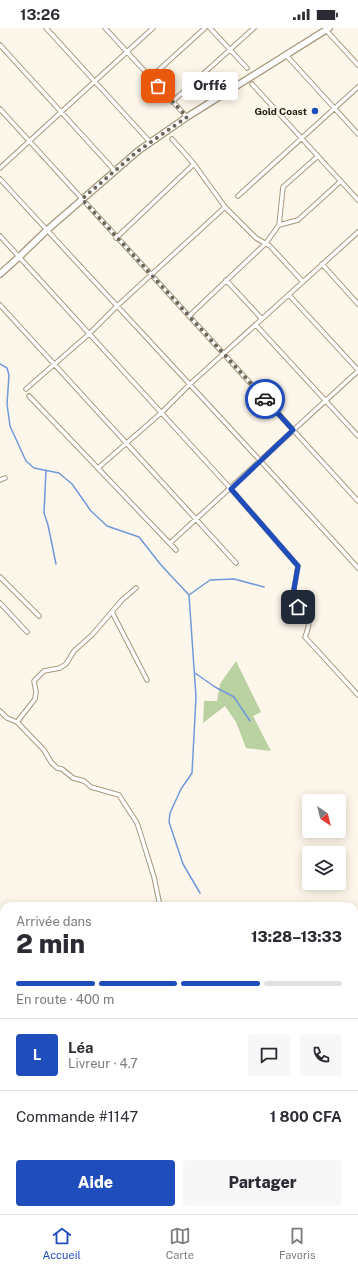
<!DOCTYPE html>
<html lang="fr">
<meta charset="utf-8">
<style>
:root{--surface:#fff;--page:#f7f7f7;--text:#2b2b33;--muted:#7c7c81;--line:#e1e1e2;--accent:#1f4dbb}
body{margin:0;font-family:"Public Sans",sans-serif;background:var(--page);color:var(--text);height:100vh;display:flex;flex-direction:column;font-size:15px;white-space:nowrap}
*{box-sizing:border-box;margin:0}
p{font-size:13px;color:var(--muted)}
.icon{flex:none;width:22px;height:22px;fill:none;stroke:currentColor;stroke-width:2;stroke-linecap:round;stroke-linejoin:round}
.map{position:relative;flex:1;overflow:hidden}
.details{position:absolute;left:0px;top:874px;width:358px;height:312px;display:flex;flex-direction:column;background:var(--surface);border-radius:12px 12px 0 0;box-shadow:0 2px 10px #0003}
.details>*{flex:none}
.needle{width:26px;rotate:145deg}
.fabs{position:absolute;left:302px;top:766px;display:grid;gap:8px}
.fabs a{display:grid;place-items:center;width:44px;height:44px;border-radius:4px;background:var(--surface);box-shadow:0 2px 10px #0003;font-size:20px}
.pin{position:absolute;display:grid;place-items:center;width:34px;height:34px;color:#fff;margin:-17px;border-radius:8px;box-shadow:0 2px 6px #0006}
.courier{position:absolute;display:grid;place-items:center;width:40px;height:40px;margin:-20px;border:3px solid #1f4dbb;border-radius:50%;background:#fff;color:#222;box-shadow:0 1px 5px #0007}
.bubble{position:absolute;height:28px;border-radius:4px;background:var(--surface);box-shadow:0 2px 10px #0003;font-size:13px;font-weight:800;line-height:28px;text-align:center}
.overview em{font-style:normal;font-weight:800}
.overview div{display:flex;flex-direction:column-reverse}
.overview{display:flex;align-items:center;justify-content:space-between;height:68px;padding:0 16px}
h1{font-size:26px;font-weight:800;line-height:30px}
.bar{display:grid;grid-template-columns:repeat(4,1fr);gap:6px 4px;align-content:center;height:48px;padding:0 16px}
.bar i{height:5px;border-radius:3px;background:var(--line)}
.bar .current{background:var(--accent)}
.bar p{grid-column:span 4}
.line{display:flex;align-items:center;gap:10px;padding:0 16px;border-top:1px solid var(--line)}
.line div{flex:1}
.round{display:grid;place-items:center;flex:none;width:42px;height:42px;border-radius:4px;background:var(--page)}
.action{display:flex;gap:8px;margin-top:auto;padding:8px 16px}
.action a{flex:1;height:46px;border-radius:4px;background:var(--accent);color:#fff;font-size:16px;font-weight:800;line-height:46px;text-align:center}
.action a+a{background:var(--page);color:var(--text)}
.status{display:flex;justify-content:space-between;align-items:center;height:28px;padding:0 20px;background:var(--surface);direction:ltr}
.status svg{height:11px;fill:currentColor}
.tabs{display:flex;justify-content:space-around;align-items:center;height:56px;border-top:1px solid var(--line);background:var(--surface);font-size:11px;color:var(--muted)}
.tabs a{display:grid;justify-items:center;gap:2px}
.tabs .current{color:var(--accent)}
.map>svg:first-child{display:block}
.green{fill:#bad2a2}
.lines{fill:none;stroke-linecap:round;stroke-linejoin:round}
.stream{stroke:#6f99d9;stroke-width:1.5}
.minor-casing{stroke:#a7987c;stroke-width:5.5}
.secondary-casing{stroke:#a7987c;stroke-width:8}
.minor{stroke:#fff;stroke-width:3.5}
.secondary{stroke:#fff;stroke-width:5.5}
.done{stroke:#6d675b;stroke-width:4;stroke-dasharray:0 7.2}
.route{stroke:#1f4dbb;stroke-width:5}
.poi-dot{fill:#1f4dbb;stroke:#fdf7eb;stroke-width:1.5}
.labels{text-anchor:middle;dominant-baseline:central;stroke-width:3;stroke-linejoin:round;paint-order:stroke}
.poi-label{font-size:10px;font-weight:bold;fill:#1f1a0e;stroke:#fdf7eb;text-anchor:end}
</style>
<div class="status"><b>13:26</b><svg viewBox="0 0 49 12"><path d="M0 12V9h3v3zM5 12V6h3v6zM10 12V3h3v9zM15 12V0h3v12zM26 1h20v11H26zM47 4h2v5h-2z"/></svg></div>
<div class="map">
<svg width="358" height="1186" viewBox="0 0 358 1186">
<rect width="100%" height="100%" fill="#fdf7eb"/>
<!-- green -->
<path class="green" d="M236 633 261 684 253 688 271 723 246 720 236 694 225 678 203 695 204 673H217L220 656Z"/>
<g class="lines">
<!-- stream -->
<path class="stream" d="M0 336 7 340 9 347 7 376 10 398 26 433 34 440 59 445 72 456 91 483 107 498 139 509 161 537 189 567 196 669 192 745 181 761 170 785 169 794 183 836 200 865
M46 442 44 485 48 497 56 536
M189 567 210 552 234 551 264 559
M195 645 215 659 234 669 250 693"/>
<defs>
<path id="minor" d="M46 0 150 114
M105 0 187 89
M210 0 247 40
M326 2 358 37
M0 17 114 142
M286 27 358 106
M150 50 205 0
M252 56 358 172
M172 74 254 0
M0 81 358 473
M172 111 194 136 225 179 256 210 270 218 303 254
M0 140 153 0
M0 151C119 281 240 409 358 540
M238 168 358 59
M279 197 298 192 341 153
M0 208 231 461 298 538 294 561 298 579C311 590 311 594 305 609L358 667
M116 210 194 136
M322 236 358 276
M226 252 262 291
M289 267 358 342
M0 277 236 535
M189 288 266 215 279 197 283 159 318 128
M256 297 358 408
M26 361 89 306 116 279 225 179
M29 368 176 522
M98 440 161 385 190 356 358 204
M0 452 5 450
M170 515 358 343
M0 549 39 588
M0 575 27 604
M112 584 147 652
M0 683 7 690 17 694 44 722 51 734 57 740 62 741 73 750 84 753 91 759 119 767 137 795 140 804 154 849 160 878
M17 694 35 671 36 664 34 653 44 643 60 640 66 636 74 623 92 607 122 572 136 560"/>
<path id="secondary" d="M0 246 19 229 47 202 138 123 187 89 329 0"/>
</defs>
<!-- minor casing -->
<use href="#minor" class="minor-casing"/>
<!-- secondary casing -->
<use href="#secondary" class="secondary-casing"/>
<!-- minor -->
<use href="#minor" class="minor"/>
<!-- secondary -->
<use href="#secondary" class="secondary"/>
</g>
<g class="lines">
<!-- done -->
<path class="done" d="M158 58 187 89 138 123 82 171 265 371"/>
<!-- route -->
<path class="route" d="M265 371 293 402 231 461 298 538 294 561 298 579"/>
</g>
<!-- markers -->
<circle class="poi-dot" cx="315" cy="83" r="4"/>
<g class="labels">
<!-- poi labels -->
<g class="poi-label">
<text x="307" y="83">Gold Coast</text>
</g>
</g>
</svg>
<div class="fabs">
<a><svg class="needle" viewBox="-14 -14 28 28"><path d="M0-13l5 13h-10z" fill="#e53935"/><path d="M0 13l5-13h-10z" fill="#7c7c81"/></svg></a>
<a><svg class="icon" aria-label="layers" viewBox="0 0 24 24"><path d="M12 4l9 5-9 5-9-5zM3 14l9 5 9-5"/></svg></a>
</div>
<div class="pin" style="left:158px;top:58px;background:#ea580c"><svg class="icon" aria-label="bag" viewBox="0 0 24 24"><path d="M5 8h14l-1 12H6zM9 8a3 3 0 0 1 6 0"/></svg></div>
<div class="pin" style="left:298px;top:579px;background:#1f2937"><svg class="icon" aria-label="home" viewBox="0 0 24 24"><path d="M3 11l9-7 9 7M6 9v11h12V9"/></svg></div>
<div class="courier" style="left:265px;top:371px"><svg class="icon" aria-label="car" viewBox="0 0 24 24"><path d="M5 17H2v-5l4-1 3-4h7l3 4 3 1v5h-3M9 17h6M6 11h13"/><circle cx="7" cy="17" r="2"/><circle cx="17" cy="17" r="2"/></svg></div>
<div class="bubble" style="left:182px;top:44px;width:56px">Orffé</div>
<section class="details">
<div class="overview"><div><h1>2 min</h1><p>Arrivée dans</p></div><em>13:28–13:33</em></div>
<div class="bar"><i class="current"></i><i class="current"></i><i class="current"></i><i></i><p>En route · 400 m</p></div>
<div class="line" style="height:72px"><b class="round" style="background:var(--accent);color:#fff">L</b><div><b>Léa</b><p>Livreur · 4.7</p></div><a class="round"><svg class="icon" aria-label="chat" viewBox="0 0 24 24"><path d="M4 5h16v11H9l-5 4z"/></svg></a><a class="round"><svg class="icon" aria-label="phone" viewBox="0 0 24 24"><path d="M5 4h4l2 5-3 2q2 4 5 5l2-3 5 2v4C11 20 4 13 5 4z"/></svg></a></div>
<div class="line" style="height:52px"><div>Commande #1147</div><b>1 800 CFA</b></div>
<div class="action"><a>Aide</a><a>Partager</a></div>
</section>
</div>
<nav class="tabs">
<a class="current"><svg class="icon" aria-label="home" viewBox="0 0 24 24"><path d="M3 11l9-7 9 7M6 9v11h12V9"/></svg>Accueil</a>
<a><svg class="icon" aria-label="map" viewBox="0 0 24 24"><path d="M3 6l6-2 6 2 6-2v14l-6 2-6-2-6 2zM9 4v14M15 6v14"/></svg>Carte</a>
<a><svg class="icon" aria-label="saved" viewBox="0 0 24 24"><path d="M7 4h10v16l-5-4-5 4z"/></svg>Favoris</a>
</nav>
